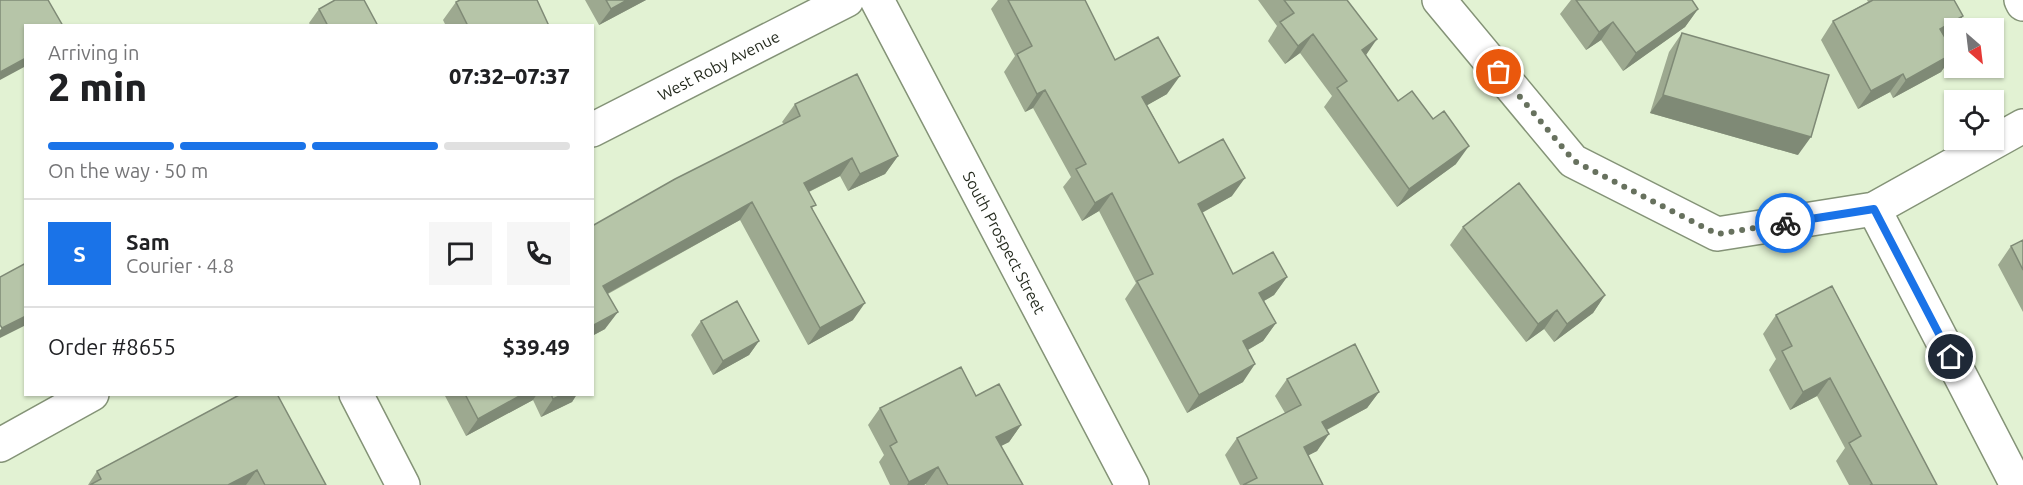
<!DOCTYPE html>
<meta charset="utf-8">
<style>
:root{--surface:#fff;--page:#f6f6f6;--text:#202124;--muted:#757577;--line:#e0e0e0;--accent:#1a73e8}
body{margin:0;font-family:Ubuntu,sans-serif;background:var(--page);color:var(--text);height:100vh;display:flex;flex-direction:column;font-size:22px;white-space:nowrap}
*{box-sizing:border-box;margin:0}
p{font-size:20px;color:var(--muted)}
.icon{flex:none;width:33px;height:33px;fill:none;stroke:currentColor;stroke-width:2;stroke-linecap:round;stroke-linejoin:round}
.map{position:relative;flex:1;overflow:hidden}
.side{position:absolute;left:24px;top:24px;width:570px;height:372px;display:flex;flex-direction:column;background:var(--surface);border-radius:0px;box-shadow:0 2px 4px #0004}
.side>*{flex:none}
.needle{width:39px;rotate:152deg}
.controls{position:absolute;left:1944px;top:18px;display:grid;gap:12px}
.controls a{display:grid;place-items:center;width:60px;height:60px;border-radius:0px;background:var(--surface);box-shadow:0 2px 4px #0004;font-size:30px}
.pin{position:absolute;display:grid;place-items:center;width:51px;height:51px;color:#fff;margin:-26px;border:3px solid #fff;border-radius:50%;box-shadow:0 2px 6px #0007}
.courier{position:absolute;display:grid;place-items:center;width:60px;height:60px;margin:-30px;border:4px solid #1a73e8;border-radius:50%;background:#fff;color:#222;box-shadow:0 2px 8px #0007}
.overview em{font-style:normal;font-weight:800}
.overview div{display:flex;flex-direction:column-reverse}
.overview{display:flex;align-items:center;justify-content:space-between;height:102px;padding:0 24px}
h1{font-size:39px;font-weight:800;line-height:45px}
.bar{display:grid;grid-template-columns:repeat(4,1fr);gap:9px 6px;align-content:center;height:72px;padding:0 24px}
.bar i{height:8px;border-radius:4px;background:var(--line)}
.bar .active{background:var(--accent)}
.bar p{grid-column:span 4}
.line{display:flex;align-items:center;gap:15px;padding:0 24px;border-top:2px solid var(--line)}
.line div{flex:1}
.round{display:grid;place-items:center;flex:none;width:63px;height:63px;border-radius:0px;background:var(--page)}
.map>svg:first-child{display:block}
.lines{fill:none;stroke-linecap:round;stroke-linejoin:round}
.street-casing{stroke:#849377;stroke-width:36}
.street{stroke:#fff;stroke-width:33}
.wall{fill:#9da990}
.shaded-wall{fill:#7f8a76}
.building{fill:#b6c5a8;stroke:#7f8a76;stroke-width:1.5}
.done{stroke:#67715e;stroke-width:6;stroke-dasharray:0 10.8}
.route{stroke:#1a73e8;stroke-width:8}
.labels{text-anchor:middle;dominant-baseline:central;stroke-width:4.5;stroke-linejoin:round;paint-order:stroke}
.street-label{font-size:16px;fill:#252b1f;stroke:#f1fee5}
</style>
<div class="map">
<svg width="2023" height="485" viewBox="0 0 2023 485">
<rect width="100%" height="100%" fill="#e2f2d3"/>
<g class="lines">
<defs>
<g id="street">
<path id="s1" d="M877 0 1132 485"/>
<path d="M1439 0 1573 161 1717 234 1874 209 2023 126"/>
<path d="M2021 0 2023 4"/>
<path id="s2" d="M592 130 847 0"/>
<path d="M1874 209 2017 485"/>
<path d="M356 394 403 485"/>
<path d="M0 445 92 394"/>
</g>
</defs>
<!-- street casing -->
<use href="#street" class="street-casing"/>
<!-- street -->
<use href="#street" class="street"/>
</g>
<!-- wall -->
<path class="wall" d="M585 0H646L599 25Z
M998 0H1085L1115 60 1167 94 1147 105 1179 163 1232 196 1202 213 1233 274 1287 277 1274 295 1264 301 1276 323 1263 341 1248 350 1243 382 1187 413 1125 299 1136 283 1099 211 1082 221 1063 187 1071 177 1033 108 1025 112 1004 72 1015 56 991 9Z
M1258 0H1347L1365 55 1398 101 1456 164 1397 207 1324 107 1332 96 1300 53 1285 64 1268 41 1277 26Z
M1571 0H1692L1698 9 1685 27 1623 71 1601 40 1586 50 1560 14Z
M1867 0H1954L1950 34 1945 37 1954 53 1941 72 1893 98 1890 92 1858 109 1821 40 1833 21 1868 2Z
M456 2 549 26H446L443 20Z
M319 9 378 26H311L309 23Z
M1682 33 1798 155 1650 113 1669 52Z
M795 104 898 156 885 174 848 191 840 176 809 192 813 210 853 320 808 345 740 220 608 294 605 329 592 336V226L784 124 782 122Z
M1463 227 1605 295 1593 313 1554 342 1544 329 1526 342 1450 245Z
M2023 240V312L1998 265 2011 246Z
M1776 315 1937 485H1849L1836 461 1845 448 1817 396 1790 410 1769 370 1776 359 1763 334Z
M701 321 759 341 749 355 713 375 691 335Z
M1287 379 1379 392 1367 408 1327 430 1317 451 1308 455 1323 485H1240L1225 455 1237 438 1285 413 1275 396Z
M241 394 326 485H88L97 471Z
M444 394H577L572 402 541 417 533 400 466 436Z
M976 396 1021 425 1009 442 1001 446 1023 485H926V484L924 485H890L879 462 884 455 868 425 880 408Z"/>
<!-- shaded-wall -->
<path class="shaded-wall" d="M627 0H646L599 25 611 9Z
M1698 9 1685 27 1623 71 1636 53Z
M1963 16 1950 34 1928 47 1940 29Z
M1613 22 1601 40 1586 50 1599 32Z
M1313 34 1300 53 1285 64 1298 46Z
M1377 39 1364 58 1362 50Z
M1954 53 1941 72 1893 98 1906 80Z
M26 58V66L0 80V72Z
M1903 74 1890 92 1858 109 1871 91Z
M1180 76 1167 94 1130 115 1142 97Z
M1045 90 1033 108 1025 112 1037 94Z
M1663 95 1811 137 1798 155 1650 113Z
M1469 146 1456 164 1397 207 1409 189Z
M898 156 885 174 848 191 860 174Z
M852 158 840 176 792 200 804 183Z
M1245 178 1232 196 1185 222 1198 204Z
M1112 193 1099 211 1082 221 1095 203Z
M752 202 740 220 592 302 603 286Z
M1287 277 1274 295 1246 311 1259 293Z
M1605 295 1593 313 1554 342 1567 324Z
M865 303 853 320 808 345 820 328Z
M1557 310 1544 329 1526 342 1538 324Z
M618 312 605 329 592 336V326Z
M26 316V325L0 338V330L2 328Z
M1276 323 1263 341 1230 360 1243 341Z
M759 341 749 355 713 375 723 361Z
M1255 364 1243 382 1187 413 1199 395Z
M1830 378 1817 396 1790 410 1803 392Z
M1379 392 1367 408 1311 438 1322 422Z
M523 394H537L533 400 466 436 478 419Z
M564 394H577L572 402 541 417 553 399Z
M1021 425 1009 442 985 454 996 437Z
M1329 434 1317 451 1292 464 1304 447Z
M938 467 926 484 924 485H907L909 482Z
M257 470 246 485H228Z"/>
<!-- building -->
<path class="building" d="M0 0H48L63 26H26V58L0 72Z
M335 0H364L378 26H328L319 9Z
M460 0H537L549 26H468L456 2Z
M606 0H627L611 9Z
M1008 0H1085L1115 60 1158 37 1180 76 1142 97 1179 163 1223 139 1245 178 1198 204 1233 274 1273 252 1287 277 1259 293 1276 323 1243 341 1255 364 1199 395 1137 281 1153 274 1112 193 1095 203 1076 169 1086 164 1045 90 1037 94 1017 54 1032 46Z
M1284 0H1347L1377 39 1362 50 1398 101 1412 91 1433 119 1444 111 1469 146 1409 189 1337 88 1347 81 1313 34 1298 46 1280 22 1294 13Z
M1576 0H1692L1698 9 1636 53 1613 22 1599 32Z
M1873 0H1954L1963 16 1940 29 1954 53 1906 80 1903 74 1871 91 1833 21Z
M1682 33 1829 75 1811 137 1663 95Z
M857 74 898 156 860 174 852 158 804 183 816 205 811 207 865 303 820 328 752 202 603 286 618 312 592 326V226L675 179 800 116 795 104Z
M1519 183 1605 295 1567 324 1557 310 1538 324 1463 227Z
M2023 240V270L2011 246Z
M26 263V316L2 328 0 325V277Z
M1832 286 1937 485H1870L1872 484 1849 443 1861 436 1830 378 1803 392 1782 351 1792 346 1776 315Z
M737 301 759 341 723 361 701 321Z
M1355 344 1379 392 1322 422 1329 434 1304 447 1323 485H1243L1257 478 1237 438 1301 405 1287 379Z
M961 367 976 396 999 384 1021 425 996 437 1023 485H948L938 467 909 482 890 446 897 442 880 408Z
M241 394H277L326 485H265L257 470 228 485H90L101 479 97 471Z
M465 394H523L478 419Z
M551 394H564L553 399Z"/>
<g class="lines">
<!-- done -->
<path class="done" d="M1499 72 1574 161 1717 234 1785 223"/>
<!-- route -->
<path class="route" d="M1785 223 1874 209 1951 357"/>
</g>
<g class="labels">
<!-- street labels -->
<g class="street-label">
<text stroke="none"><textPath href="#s2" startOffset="142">West Roby Avenue</textPath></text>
<text stroke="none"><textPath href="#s1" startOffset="274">South Prospect Street</textPath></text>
</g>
</g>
</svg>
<div class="controls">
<a><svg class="needle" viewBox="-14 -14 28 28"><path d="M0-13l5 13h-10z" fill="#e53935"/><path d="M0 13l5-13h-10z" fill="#757577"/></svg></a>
<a><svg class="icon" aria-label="locate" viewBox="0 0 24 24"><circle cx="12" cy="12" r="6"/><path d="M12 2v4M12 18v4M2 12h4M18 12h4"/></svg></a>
</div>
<div class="pin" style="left:1499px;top:72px;background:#ea580c"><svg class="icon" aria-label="bag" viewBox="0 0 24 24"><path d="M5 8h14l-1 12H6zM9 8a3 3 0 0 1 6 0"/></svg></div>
<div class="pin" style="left:1951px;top:357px;background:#1f2937"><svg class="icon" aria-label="home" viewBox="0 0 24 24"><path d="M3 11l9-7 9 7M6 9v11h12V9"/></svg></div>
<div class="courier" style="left:1785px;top:223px"><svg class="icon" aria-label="bike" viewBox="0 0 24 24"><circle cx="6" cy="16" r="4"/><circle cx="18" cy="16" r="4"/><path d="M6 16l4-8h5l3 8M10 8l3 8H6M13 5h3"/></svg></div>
<section class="side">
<div class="overview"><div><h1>2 min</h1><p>Arriving in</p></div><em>07:32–07:37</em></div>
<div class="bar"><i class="active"></i><i class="active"></i><i class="active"></i><i></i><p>On the way · 50 m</p></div>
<div class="line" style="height:108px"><b class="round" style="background:var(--accent);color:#fff">S</b><div><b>Sam</b><p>Courier · 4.8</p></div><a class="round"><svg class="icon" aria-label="chat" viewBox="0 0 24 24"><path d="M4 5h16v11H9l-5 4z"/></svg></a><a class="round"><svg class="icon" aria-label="phone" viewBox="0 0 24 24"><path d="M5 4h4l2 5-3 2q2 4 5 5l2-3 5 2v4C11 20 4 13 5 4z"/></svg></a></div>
<div class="line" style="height:78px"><div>Order #8655</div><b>$39.49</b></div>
</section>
</div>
